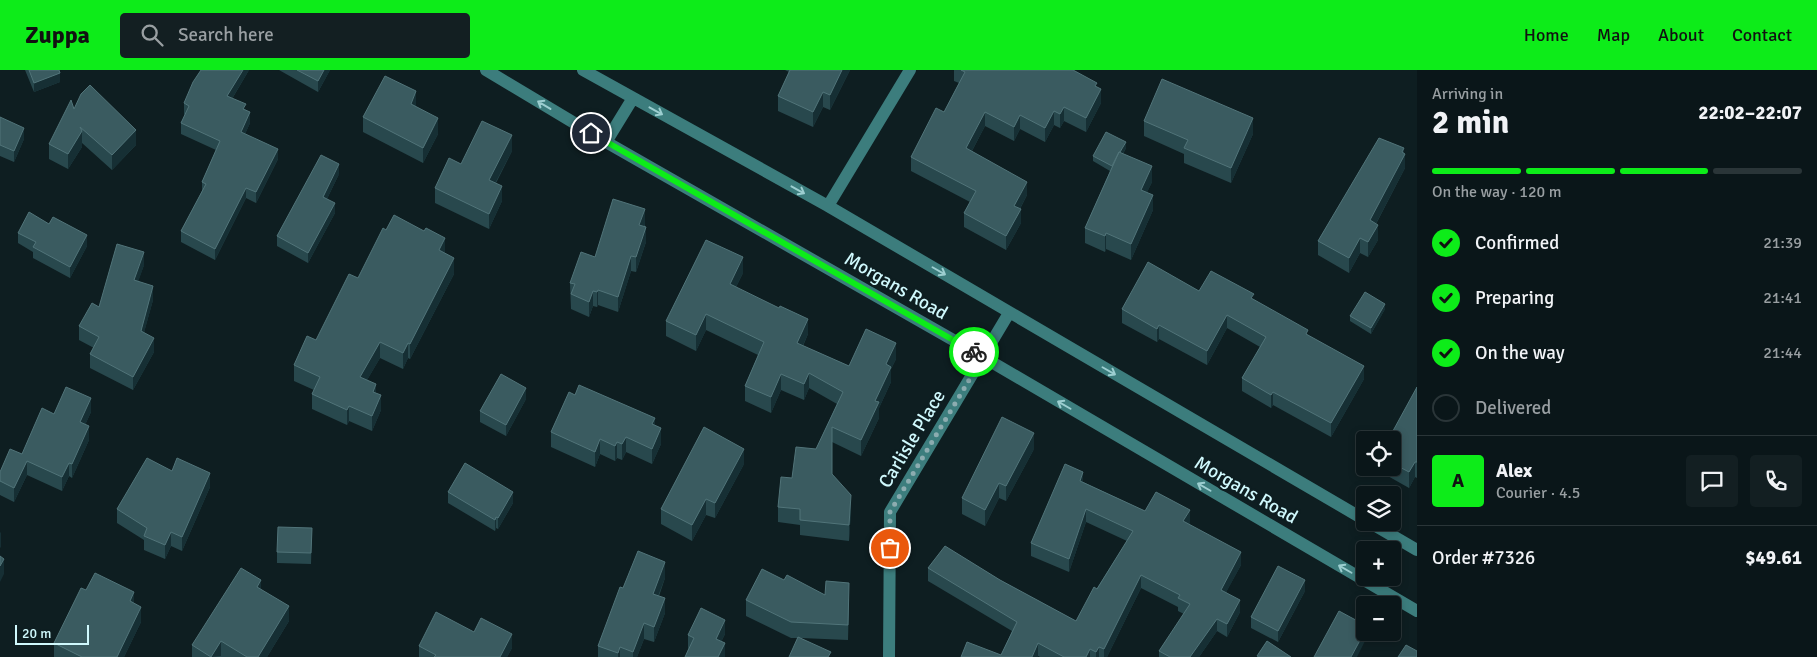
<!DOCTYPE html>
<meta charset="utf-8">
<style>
:root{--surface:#0a1619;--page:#131f22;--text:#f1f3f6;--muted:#999fa2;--line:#2a3538;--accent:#0dec19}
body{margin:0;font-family:Signika,sans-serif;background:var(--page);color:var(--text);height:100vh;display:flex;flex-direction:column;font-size:19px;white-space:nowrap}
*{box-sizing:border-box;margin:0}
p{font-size:16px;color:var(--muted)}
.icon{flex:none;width:28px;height:28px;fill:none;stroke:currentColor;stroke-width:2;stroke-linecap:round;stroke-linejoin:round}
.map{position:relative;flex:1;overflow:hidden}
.sheet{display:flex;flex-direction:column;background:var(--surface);width:400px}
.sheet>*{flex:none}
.fabs{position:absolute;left:1356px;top:361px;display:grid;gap:10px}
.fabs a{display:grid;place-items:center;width:45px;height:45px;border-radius:5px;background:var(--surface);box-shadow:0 2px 8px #0003,0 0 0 1px var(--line);font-size:25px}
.scale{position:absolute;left:15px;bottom:12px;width:74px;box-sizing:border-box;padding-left:5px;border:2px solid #d0f9fd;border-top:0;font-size:14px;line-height:18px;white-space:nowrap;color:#d0f9fd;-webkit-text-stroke:4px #0e1e21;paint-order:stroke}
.pin{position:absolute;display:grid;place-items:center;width:42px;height:42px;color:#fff;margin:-21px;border:2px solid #fff;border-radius:50%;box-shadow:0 1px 5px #0007}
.courier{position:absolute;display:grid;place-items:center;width:50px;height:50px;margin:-25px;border:4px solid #0dec19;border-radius:50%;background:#fff;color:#222;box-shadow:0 1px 6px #0007}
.headline em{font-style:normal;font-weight:700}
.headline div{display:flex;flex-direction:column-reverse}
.headline{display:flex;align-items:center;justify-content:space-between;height:85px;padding:0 15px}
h1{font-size:32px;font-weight:700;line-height:38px}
.bar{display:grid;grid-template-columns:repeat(4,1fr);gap:8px 5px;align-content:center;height:60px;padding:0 15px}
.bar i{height:6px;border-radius:4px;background:var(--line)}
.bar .current{background:var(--accent)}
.bar p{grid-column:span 4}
.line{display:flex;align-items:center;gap:12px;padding:0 15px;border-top:1px solid var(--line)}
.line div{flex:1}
.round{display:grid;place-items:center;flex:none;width:52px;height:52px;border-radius:5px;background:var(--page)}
ol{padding:0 15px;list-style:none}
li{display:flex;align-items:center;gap:15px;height:55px}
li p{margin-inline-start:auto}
li .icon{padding:5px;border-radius:50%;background:var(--accent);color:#111;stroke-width:4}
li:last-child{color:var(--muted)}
li i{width:28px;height:28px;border:2px solid var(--line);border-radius:50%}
header{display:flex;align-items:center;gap:30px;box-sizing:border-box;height:70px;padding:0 25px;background:var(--accent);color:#111}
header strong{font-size:24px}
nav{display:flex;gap:28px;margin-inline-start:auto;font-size:18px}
.search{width:350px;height:45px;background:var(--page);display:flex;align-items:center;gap:12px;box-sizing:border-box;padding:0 18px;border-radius:5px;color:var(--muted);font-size:19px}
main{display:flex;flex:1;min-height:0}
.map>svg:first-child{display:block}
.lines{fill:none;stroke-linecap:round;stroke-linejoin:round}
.minor{stroke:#3c7d7d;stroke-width:12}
.wall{fill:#28484d}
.shaded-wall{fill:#162f34}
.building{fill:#3a5b60;stroke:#517479}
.oneway{stroke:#9cced0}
.done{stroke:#8cacb0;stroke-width:5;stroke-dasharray:0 9}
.route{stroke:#0dec19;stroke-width:6}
.labels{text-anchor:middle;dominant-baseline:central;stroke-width:4.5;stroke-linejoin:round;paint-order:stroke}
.street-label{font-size:19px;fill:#d0f9fd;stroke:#0e1e21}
</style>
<header>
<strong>Zuppa</strong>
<div class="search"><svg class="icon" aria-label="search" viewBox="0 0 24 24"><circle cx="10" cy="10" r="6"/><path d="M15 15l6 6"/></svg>Search here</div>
<nav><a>Home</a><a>Map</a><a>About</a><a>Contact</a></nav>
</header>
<main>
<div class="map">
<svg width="1417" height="587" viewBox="0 0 1417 587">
<rect width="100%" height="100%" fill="#0e1e21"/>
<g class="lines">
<!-- minor -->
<path class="minor" d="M486 0 606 72 983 287 1417 541
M583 0 828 136 1365 450
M606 72 633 28
M828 136 910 0
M1369 452 1417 480
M889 587 890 442 1009 243"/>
</g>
<!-- wall -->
<path class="wall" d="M25 0H59L60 12 34 22Z
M249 0 232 29 246 40 250 53 245 64 278 89 256 133 246 128 215 190 181 172V161L202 121V112L216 80 181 64V53L185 45 184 44V33Z
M279 0H330L318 22Z
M785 0H850L830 40 823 37 813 57 778 41V26L789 2Z
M954 0H1073L1097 17 1101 33 1086 62 1064 51 1060 58 1054 55 1045 72 1020 59 1014 71 985 56 972 81 1027 125 1020 139 1021 153 1006 180 964 157V143L970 132 911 101V87L944 42 959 13 954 11Z
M416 37 438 64 423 93 363 62V47Z
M74 39 136 75 112 100 82 73V77L68 99 49 89V74Z
M0 47 24 69 14 92 0 86Z
M1144 51 1253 64 1231 113 1184 93V84L1144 66Z
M1126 78 1123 84 1152 112 1147 122 1153 140 1131 190 1106 179 1105 182 1085 173V158L1110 101 1093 91V86Z
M512 81 496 113 502 131 489 159 435 133V118L461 94Z
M1404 83 1405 98 1376 154 1378 170 1368 187 1360 183 1349 203 1318 185V171Z
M339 104 327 129 335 143 308 193 277 176V166Z
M645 154V156L646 172 636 202 631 201 618 242 598 235 597 237 593 236 589 247 571 239 570 213 595 187Z
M18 163 87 176 70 208 33 188V182L18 173Z
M445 183 454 204 410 289 408 288 403 299 380 288 367 310 376 323 381 340 372 361 349 351 347 355 312 339V324L314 320 294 311V295L316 270 358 208Z
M144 195 138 211 153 230 144 262 154 282 133 320 90 298V284L94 278 79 270V256L99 237Z
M743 203 736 217 808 264 803 276 849 296 896 289 891 299V312L879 338V348L861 386 832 372V404L851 440 849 471 800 465V455L778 452V437L792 408 816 379 837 334 809 318 804 330 781 320 771 343 745 331V316L758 285 706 260 696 281 666 266V251Z
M1199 221 1254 230 1308 265 1364 309 1331 367 1273 335 1271 338 1242 321V308L1260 277 1227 258 1207 295 1159 269 1157 272 1122 253V239Z
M1385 239 1371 264 1350 251V246Z
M1417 317V408L1415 407 1409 418 1379 401V398H1392V370Z
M526 329 506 366 480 352V341Z
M91 342 85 355 89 370 72 408 69 406 62 421 27 405 14 432 0 425V411L54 344Z
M655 356 661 374 652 394 626 382 622 390 617 388 615 391 600 384 595 397 551 377V362Z
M1034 379 1006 431 999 428 985 456 962 444V428Z
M744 394 715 448 706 445 692 471 661 454V439Z
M172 401 210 417 182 481 171 476 165 489 144 480V470L117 453V439Z
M1083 412 1145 441 1190 453 1189 454 1241 495 1226 522 1240 542 1227 567 1217 561 1199 587H1159V581L1184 544 1178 541V537L1141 518 1107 587H1040L1038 586 1001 585 1012 561 928 511V498L1000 510 1076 551 1127 471 1086 452 1069 502 1031 486V473Z
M448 422 513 433 498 459 496 458 495 461 448 433Z
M312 458 311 494 277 493V482Z
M665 508 659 526 665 543 654 572 644 569 637 587H598V576L623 518Z
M784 510 825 525 849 529 848 570 801 568 831 587 798 568H791L746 546V530Z
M261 519 289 551 267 587H192V575Z
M86 520 134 534 141 552 124 587H54V573Z
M1305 521 1278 572 1251 558V547Z
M474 562 512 578 507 587H419V576Z
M725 564 721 572 725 573V587H685L688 579V565Z"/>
<!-- shaded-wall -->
<path class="shaded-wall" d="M243 0H249L227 37V26Z
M324 0H330L318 22V11Z
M842 0H850L830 40V25Z
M60 3V12L34 22V13Z
M1101 19V33L1086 62V48Z
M416 21V37L411 50V34Z
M823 22V37L813 57V42Z
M1064 37V51L1060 58V44Z
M1054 41V55L1045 72V58Z
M250 42V53L241 73V62Z
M985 42V56L966 92V78Z
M1020 45V59L1014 71V57Z
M438 48V64L423 93V78Z
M1253 48V64L1231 113V98Z
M24 58V69L14 92V81Z
M136 60V75L112 100V85Z
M82 61V77L68 99V84Z
M512 65V81L489 125V110Z
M1126 72V78L1113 102V96Z
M1404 78V86L1405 84V98L1370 165V150Z
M278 79V89L256 133V122Z
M339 94V104L323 137V127Z
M1152 96V112L1141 135V120Z
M1027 112V125L1014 150V136Z
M502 116V131L489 159V144Z
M246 118V128L215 190V179Z
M1153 125V140L1131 190V174Z
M335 133V143L308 193V183Z
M645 139V154L639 170V155Z
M1021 139V153L1006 180V166Z
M1378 155V170L1368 187V172Z
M646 157V172L636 202V187Z
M1106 163V179L1105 182V166Z
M87 165V176L70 208V197Z
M445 168V183L439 180Z
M1360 168V183L1349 203V188Z
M144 182V195L134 224V210Z
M631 186V201L618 242V227Z
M743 187V203L730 229V214Z
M454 188V204L410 289V274Z
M153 216V230L141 274V261Z
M598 220V235L597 237V222Z
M593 221V236L589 247V232Z
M1385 234V239L1371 264V258Z
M706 244V260L696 281V265Z
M1227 245V258L1207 295V281Z
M808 249V264L797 288V273Z
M1159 255V269L1157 272V259Z
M154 268V282L133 320V307Z
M380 272V288L360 322V307Z
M408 273V288L403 299V283Z
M896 273V289L891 299V312L879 338V348L861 386V370L875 331 886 294Z
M1364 296V309L1331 367V353Z
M809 303V318L804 330V314Z
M781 304V320L771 343V327Z
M376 314V330L373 322Z
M526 318V329L506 366V355Z
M1273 322V335L1271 338V325Z
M381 325V340L372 361V346Z
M91 328V342L80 366V352Z
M349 336V351L347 355V340Z
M655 348V363L652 354Z
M89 356V370L72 408V394Z
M661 358V374L652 394V379Z
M1034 363V379L1006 431V416Z
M626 367V382L622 390V374Z
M600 369V384L595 397V382Z
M617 372V388L615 391V376Z
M744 379V394L715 448V433Z
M27 391V405L14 432V418Z
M1415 392V407L1409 418V402Z
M69 393V406L62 421V407Z
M1083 402V415L1080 411Z
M210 403V417L182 481V467Z
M999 413V428L985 456V440Z
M513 422V433L498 459V448Z
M851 425V440L849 471V455Z
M706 429V445L692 471V455Z
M1086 439V452L1069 502V489Z
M1190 440V453L1183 464V451Z
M496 447V458L495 461V450Z
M1 462V477L0 478V463Z
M171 462V476L165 489V475Z
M1241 482V495L1221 532V520Z
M4 489V504L0 512V496Z
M665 492V508L653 539V524Z
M1141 505V518L1107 587H1104V579Z
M261 510V525L257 517Z
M1305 510V521L1278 572V561Z
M134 522V538L130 531Z
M665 528V543L654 572V557Z
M1240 530V542L1227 567V554Z
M289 536V551L267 587H258Z
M141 537V552L124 587H117Z
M1217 549V561L1199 587H1190Z
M725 550V564L716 582V569Z
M644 553V569L637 587H633V582Z
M1365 561V562H1367V567L1357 587H1351Z
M512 564V578L507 587H500Z
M221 571V586L211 587Z
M725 573V587H718Z
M1038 573V587H1032Z
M620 577V587H618V583Z
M1099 577V587H1096V582Z
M1090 579V587H1086Z"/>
<!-- building -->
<path class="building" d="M29 0H59L60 3 34 13Z
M201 0H243L227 26 246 34 243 39 250 42 241 62 278 79 256 122 246 118 215 179 181 161 206 114 202 112 220 71 181 53 189 36 184 33 193 12Z
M297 0H324L318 11Z
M790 0H842L830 25 823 22 813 42 778 26Z
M961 0H1073L1097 13 1095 16 1101 19 1086 48 1064 37 1060 44 1054 41 1045 58 1020 45 1014 57 985 42 966 78 1027 112 1014 136 1021 139 1006 166 964 143 976 121 911 87 936 38 944 42 965 2Z
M385 6 416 21 411 34 438 48 423 78 363 47Z
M1162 9 1253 48 1231 98 1184 78 1188 70 1144 51Z
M90 15 136 60 112 85 80 57 82 61 68 84 49 74 71 30 74 39 81 24Z
M0 47 24 58 14 81 0 75Z
M482 51 512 65 489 110 502 116 489 144 435 118 449 88 461 94Z
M1106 62 1126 72 1120 82H1119L1112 96 1093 86Z
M1379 68 1404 78 1402 82 1405 84 1370 150 1378 155 1368 172 1360 168 1349 188 1318 171Z
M1119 82 1152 96 1141 120 1153 125 1131 174 1106 163 1105 166 1085 158Z
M321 85 339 94 323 127 335 133 308 183 277 166Z
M613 129 645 139 639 155 646 157 636 187 631 186 618 227 598 220 597 222 593 221 589 232 571 224 575 214 570 213 581 182 595 187Z
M29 142 49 154 53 147 87 165 70 197 33 177 36 172 18 163Z
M394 145 424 161 426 158 445 168 439 180 454 188 410 274 408 273 403 283 380 272 360 307 376 314 373 322 381 325 372 346 349 336 347 340 312 324 320 307 294 295 307 266 316 270 349 204 358 208 383 158 386 160Z
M706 170 743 187 730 214 779 238 780 236 808 249 797 273 849 296 866 259 896 273 886 294 891 297 875 331 879 332 861 370 832 357V404L851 425 849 455 800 450V439L778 437 781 407 792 408 796 377 816 379 843 322 809 303 804 314 781 304 771 327 745 316 764 272 706 244 696 265 666 251Z
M117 174 144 182 134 210 153 216 141 261 154 268 133 307 90 284 99 267 79 256 92 233 99 237Z
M1148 192 1199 221 1211 201 1254 224 1251 228 1308 260 1306 264 1364 296 1331 353 1273 322 1271 325 1242 308 1266 267 1227 245 1207 281 1159 255 1157 259 1122 239Z
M1365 222 1385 234 1371 258 1350 246Z
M501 304 526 318 506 355 480 341Z
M579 315 655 348 652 354 661 358 652 379 626 367 622 374 617 372 615 376 600 369 595 382 551 362 569 322 575 325Z
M66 317 91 328 80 352 89 356 72 394 69 393 62 407 27 391 14 418 0 411V402L10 379 22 384 42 338 54 344Z
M1417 317V392H1415L1409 402 1392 393V370H1388Z
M1002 347 1034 363 1006 416 999 413 985 440 962 428Z
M704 357 744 379 715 433 706 429 692 455 661 439Z
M147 388 172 401 177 388 210 403 182 467 171 462 165 475 144 466 147 458 117 439Z
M465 393 513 422 498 448 496 447 495 450 448 422Z
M1065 394 1083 402 1080 411 1145 441 1156 422 1190 440 1183 451 1241 482 1221 520 1240 530 1227 554 1217 549 1190 587H1170L1159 581 1190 534 1178 528 1180 525 1141 505 1104 579 1099 577 1096 582 1090 579 1086 587H1064L1038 573 1032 587H961L967 572 1001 585 1017 552 928 498 945 476 1000 510 1076 551 1094 517 1097 519 1133 461 1086 439 1069 489 1031 473Z
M278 457 312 458 311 483 277 482Z
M638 481 665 492 653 524 665 528 654 557 644 553 633 582 620 577 618 583 598 576 620 517 623 518Z
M0 486 4 489 0 496Z
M1278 496 1305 510 1278 561 1251 547Z
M241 498 261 510 257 517 289 536 258 587H247L221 571 211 587 192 575Z
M762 499 784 510 787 505 825 525 826 511 849 513 848 555 791 552 746 530Z
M95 503 134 522 130 531 141 537 117 587H82L54 573 81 518 86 520Z
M701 538 725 550 716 569 725 573 718 587H685L694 568 688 565Z
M1339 541 1365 555V561L1351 587H1314Z
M436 542 474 562 481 548 512 564 500 587H434L436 585 419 576Z
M798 567 831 582 828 587H789Z
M1267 571 1291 587H1259L1257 586Z
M1406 575 1417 581V587H1398Z"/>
<!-- one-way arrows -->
<defs><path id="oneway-shaft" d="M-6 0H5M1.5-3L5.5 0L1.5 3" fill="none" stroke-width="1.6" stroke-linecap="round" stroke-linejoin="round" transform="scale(1.25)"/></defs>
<g class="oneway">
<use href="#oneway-shaft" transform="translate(544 35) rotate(-149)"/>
<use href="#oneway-shaft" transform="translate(656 41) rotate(29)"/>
<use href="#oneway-shaft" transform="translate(798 120) rotate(29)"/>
<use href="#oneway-shaft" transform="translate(939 201) rotate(30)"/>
<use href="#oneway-shaft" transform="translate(1109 301) rotate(30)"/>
<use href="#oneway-shaft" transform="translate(1064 335) rotate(-150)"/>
<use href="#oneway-shaft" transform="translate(1204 417) rotate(-150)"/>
<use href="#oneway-shaft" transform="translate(1345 499) rotate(-150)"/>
</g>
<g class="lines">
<!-- done -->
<path class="done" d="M890 478V442L983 287 974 282"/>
<!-- route -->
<path class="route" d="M591 63 974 282"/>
</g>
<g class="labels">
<!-- street labels -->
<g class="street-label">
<text transform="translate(896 216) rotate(30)">Morgans Road</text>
<text transform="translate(912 369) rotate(-59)">Carlisle Place</text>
<text transform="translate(1246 420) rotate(30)">Morgans Road</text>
</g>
</g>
</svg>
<div class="fabs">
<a><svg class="icon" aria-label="locate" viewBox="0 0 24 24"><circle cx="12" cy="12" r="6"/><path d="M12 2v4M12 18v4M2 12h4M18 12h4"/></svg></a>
<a><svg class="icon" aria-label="layers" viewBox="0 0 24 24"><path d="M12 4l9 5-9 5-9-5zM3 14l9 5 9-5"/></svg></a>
<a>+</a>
<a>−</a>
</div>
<div class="scale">20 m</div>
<div class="pin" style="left:890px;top:478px;background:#ea580c"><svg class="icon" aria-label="bag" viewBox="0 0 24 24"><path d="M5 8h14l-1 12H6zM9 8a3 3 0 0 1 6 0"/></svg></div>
<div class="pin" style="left:591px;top:63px;background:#1f2937"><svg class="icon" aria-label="home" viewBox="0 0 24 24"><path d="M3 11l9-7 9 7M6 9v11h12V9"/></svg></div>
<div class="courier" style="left:974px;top:282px"><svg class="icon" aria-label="bike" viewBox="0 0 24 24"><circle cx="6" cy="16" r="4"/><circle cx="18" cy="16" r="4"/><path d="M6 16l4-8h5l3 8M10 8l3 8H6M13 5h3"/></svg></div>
</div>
<section class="sheet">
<div class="headline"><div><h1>2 min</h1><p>Arriving in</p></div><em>22:02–22:07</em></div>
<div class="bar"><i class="current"></i><i class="current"></i><i class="current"></i><i></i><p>On the way · 120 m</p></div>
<ol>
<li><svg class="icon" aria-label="check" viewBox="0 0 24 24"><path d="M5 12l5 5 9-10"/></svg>Confirmed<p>21:39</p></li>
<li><svg class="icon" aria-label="check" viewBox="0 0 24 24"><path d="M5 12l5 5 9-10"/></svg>Preparing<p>21:41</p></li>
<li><svg class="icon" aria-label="check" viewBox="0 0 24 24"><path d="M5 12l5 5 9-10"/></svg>On the way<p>21:44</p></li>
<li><i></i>Delivered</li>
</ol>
<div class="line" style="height:90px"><b class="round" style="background:var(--accent);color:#111">A</b><div><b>Alex</b><p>Courier · 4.5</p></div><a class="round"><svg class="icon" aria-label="chat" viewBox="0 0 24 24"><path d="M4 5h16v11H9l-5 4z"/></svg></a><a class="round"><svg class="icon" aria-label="phone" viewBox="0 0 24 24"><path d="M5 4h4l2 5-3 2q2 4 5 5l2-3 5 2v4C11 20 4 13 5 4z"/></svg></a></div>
<div class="line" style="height:65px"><div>Order #7326</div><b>$49.61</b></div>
</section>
</main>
